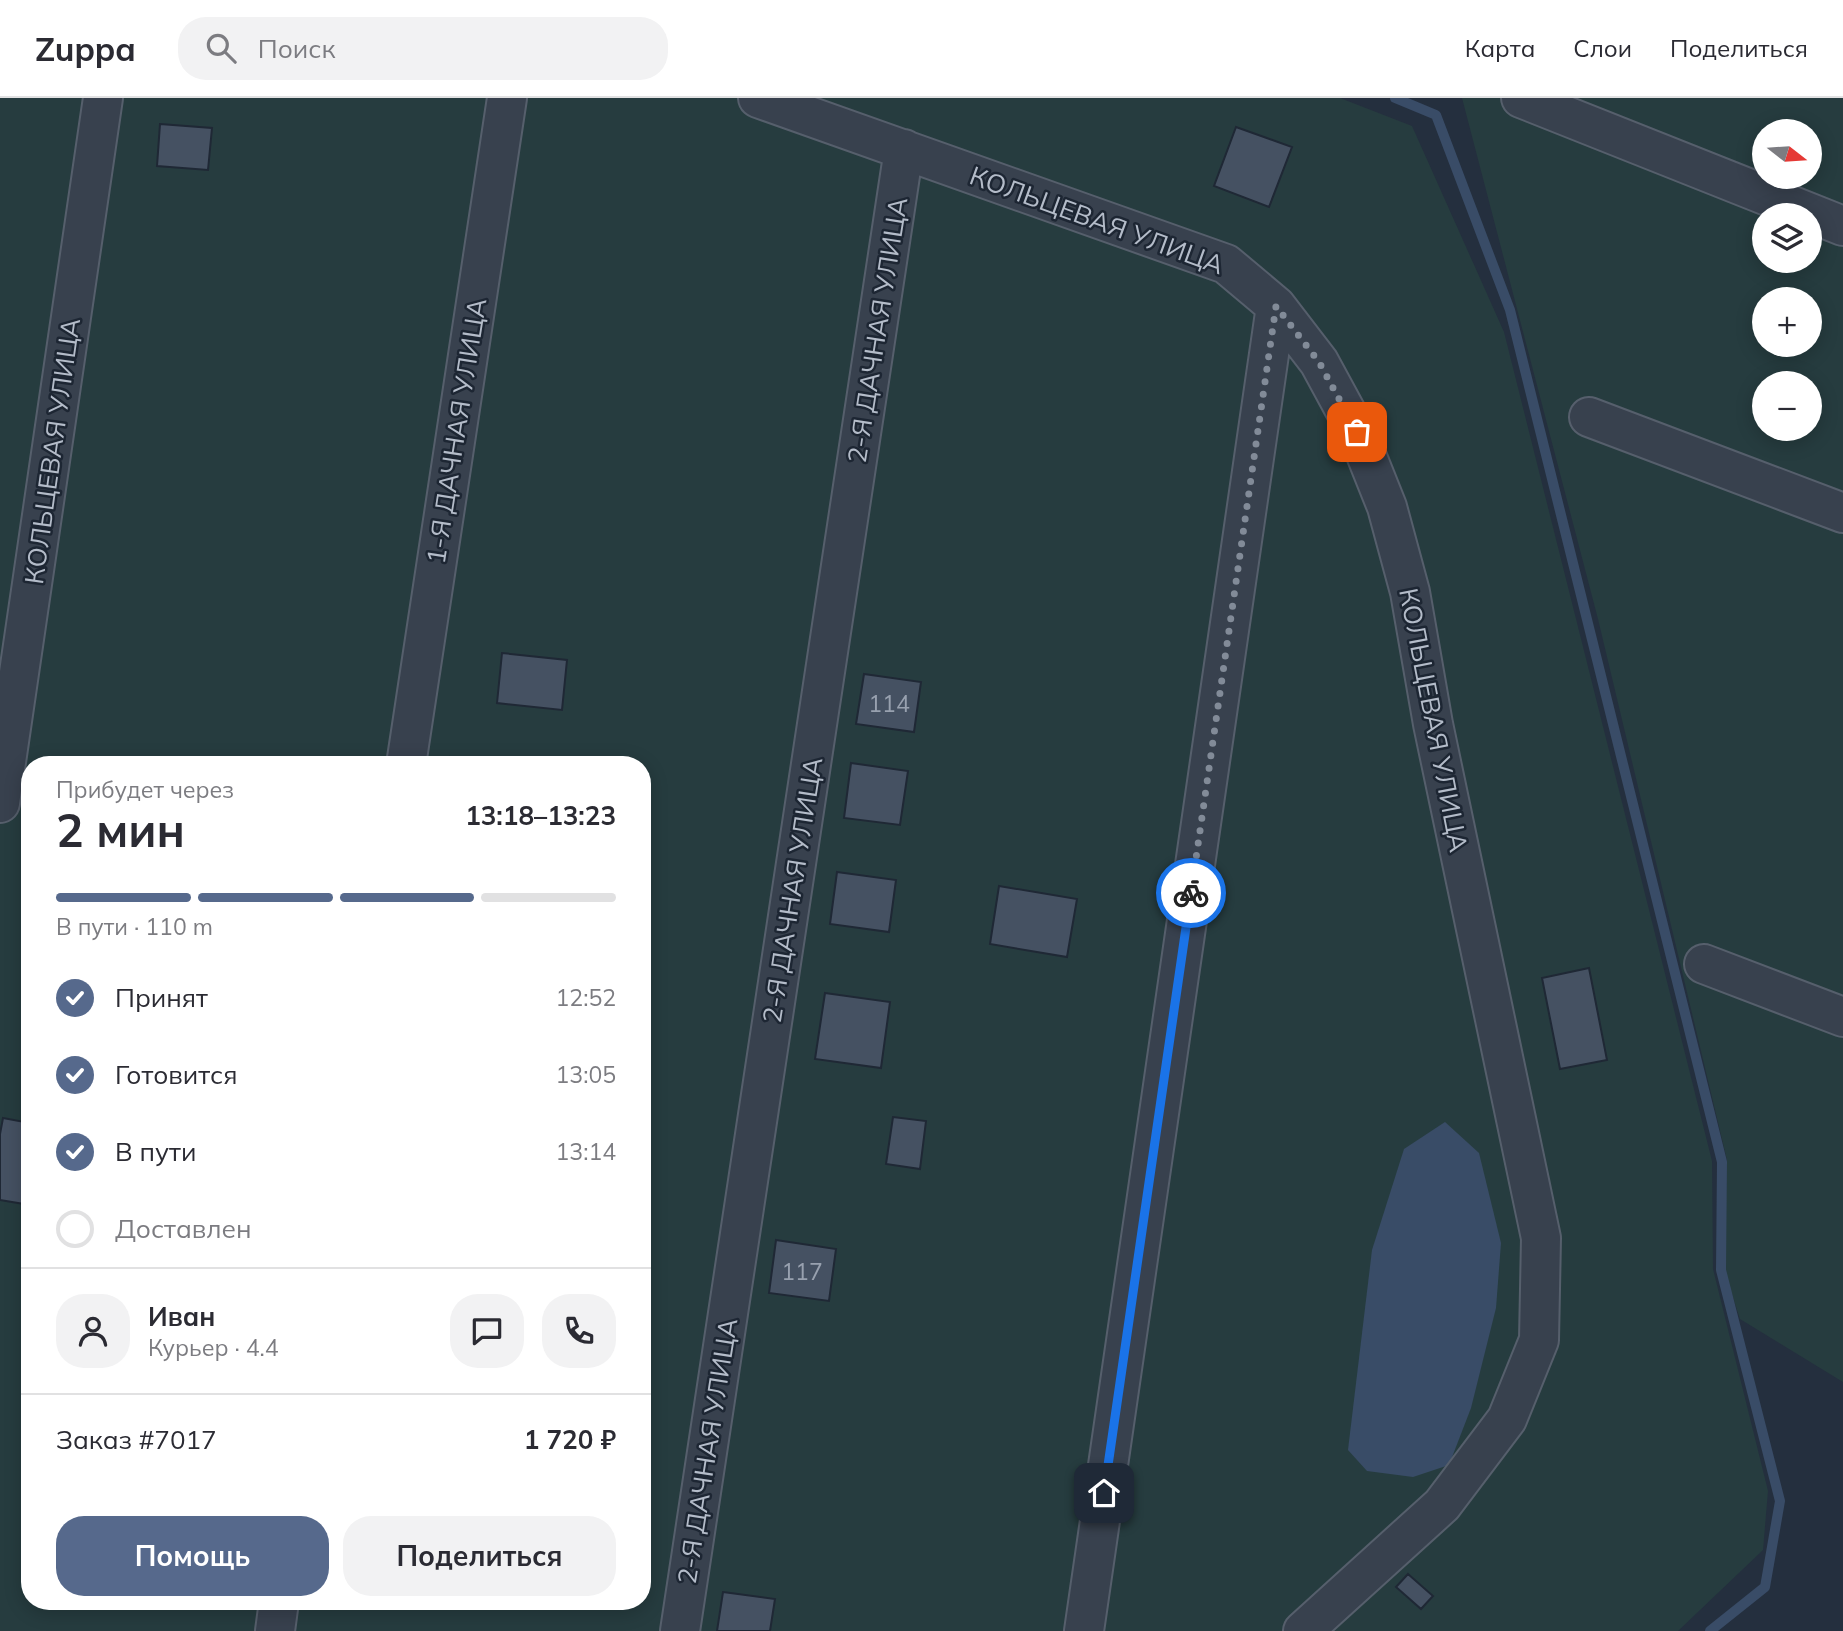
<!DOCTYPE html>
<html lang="ru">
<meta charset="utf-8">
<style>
:root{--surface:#fff;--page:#f2f2f3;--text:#2b2b33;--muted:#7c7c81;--line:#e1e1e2;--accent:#56698c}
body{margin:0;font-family:Mulish,sans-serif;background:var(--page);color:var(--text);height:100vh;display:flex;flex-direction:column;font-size:26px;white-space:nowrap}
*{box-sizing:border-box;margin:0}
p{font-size:23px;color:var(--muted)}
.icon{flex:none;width:38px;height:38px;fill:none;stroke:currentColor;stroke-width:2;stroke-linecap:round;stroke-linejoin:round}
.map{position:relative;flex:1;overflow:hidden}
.sheet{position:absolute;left:21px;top:658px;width:630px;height:854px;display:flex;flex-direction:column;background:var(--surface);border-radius:28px;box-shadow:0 4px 18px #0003}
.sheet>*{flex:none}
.needle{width:46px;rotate:107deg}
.tools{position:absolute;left:1752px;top:21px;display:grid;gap:14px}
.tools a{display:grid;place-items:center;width:70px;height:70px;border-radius:50%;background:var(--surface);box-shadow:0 4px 18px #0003;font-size:35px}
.pin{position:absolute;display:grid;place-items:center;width:60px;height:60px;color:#fff;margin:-30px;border-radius:14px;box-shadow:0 4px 10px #0006}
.courier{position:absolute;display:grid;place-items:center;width:70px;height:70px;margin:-35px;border:5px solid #1a73e8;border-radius:50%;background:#fff;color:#222;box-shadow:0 2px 9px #0007}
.headline em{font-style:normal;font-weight:700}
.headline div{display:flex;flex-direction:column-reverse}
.headline{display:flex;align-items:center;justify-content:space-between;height:119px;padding:0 35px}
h1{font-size:46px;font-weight:700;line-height:52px}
.bar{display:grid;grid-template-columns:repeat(4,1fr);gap:10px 7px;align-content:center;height:84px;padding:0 35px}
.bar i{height:9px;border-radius:5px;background:var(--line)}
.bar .selected{background:var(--accent)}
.bar p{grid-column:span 4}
.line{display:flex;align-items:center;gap:18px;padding:0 35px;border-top:2px solid var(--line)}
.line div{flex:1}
.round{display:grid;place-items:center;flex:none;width:74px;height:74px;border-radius:28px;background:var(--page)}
ol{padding:0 35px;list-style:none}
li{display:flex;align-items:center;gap:21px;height:77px}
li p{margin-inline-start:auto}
li .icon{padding:7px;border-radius:50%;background:var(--accent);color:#fff;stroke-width:4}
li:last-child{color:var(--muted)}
li i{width:38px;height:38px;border:4px solid var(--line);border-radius:50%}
.action{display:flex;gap:14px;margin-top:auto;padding:14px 35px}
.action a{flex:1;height:80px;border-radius:28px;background:var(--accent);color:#fff;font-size:28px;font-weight:700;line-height:80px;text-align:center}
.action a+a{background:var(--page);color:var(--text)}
header{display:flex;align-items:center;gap:42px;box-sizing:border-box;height:98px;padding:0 35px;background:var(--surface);border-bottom:2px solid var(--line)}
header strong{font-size:33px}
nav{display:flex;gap:38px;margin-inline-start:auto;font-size:24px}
.search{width:490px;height:63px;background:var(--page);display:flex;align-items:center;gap:18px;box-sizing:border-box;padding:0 24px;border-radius:28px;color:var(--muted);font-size:26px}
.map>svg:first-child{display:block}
.green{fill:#263c3f;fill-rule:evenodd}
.water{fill:#394c67}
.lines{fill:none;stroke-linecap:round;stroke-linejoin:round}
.stream{stroke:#394c67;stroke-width:10}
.building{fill:#455162;stroke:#1f2835;stroke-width:2}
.minor-casing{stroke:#565f6c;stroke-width:42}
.minor{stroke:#38414e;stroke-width:38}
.done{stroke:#828b98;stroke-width:7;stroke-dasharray:0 12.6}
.route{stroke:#1a73e8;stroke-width:9}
.labels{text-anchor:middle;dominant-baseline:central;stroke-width:5;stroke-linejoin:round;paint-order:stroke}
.number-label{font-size:23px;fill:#98a1af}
.street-label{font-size:26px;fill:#b4bcc9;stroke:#1d2633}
</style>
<header>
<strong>Zuppa</strong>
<div class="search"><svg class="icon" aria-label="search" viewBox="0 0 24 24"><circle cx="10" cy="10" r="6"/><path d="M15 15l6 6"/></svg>Поиск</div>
<nav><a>Карта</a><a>Слои</a><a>Поделиться</a></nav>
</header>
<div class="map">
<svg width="1843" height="1533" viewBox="0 0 1843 1533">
<rect width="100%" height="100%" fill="#242f3e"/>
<!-- green -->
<path class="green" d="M0 0H1340L1412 28 1504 234 1712 1063 1713 1171 1768 1393 1763 1452 1678 1533H0ZM30 667H642V1503H30Z
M1462 0H1843V1284L1740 1221 1724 1172 1727 1062 1598 521ZM1764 33H1810V79H1764ZM1764 117H1810V163H1764ZM1764 201H1810V247H1764ZM1764 285H1810V331H1764Z"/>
<!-- water -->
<path class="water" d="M1445 1024 1479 1055 1501 1145 1496 1210 1471 1310 1449 1367 1413 1379 1367 1373 1348 1352 1372 1152 1404 1051Z"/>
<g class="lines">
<!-- stream -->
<path class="stream" d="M1395 0 1436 17 1510 212 1722 1064 1721 1172 1780 1403 1765 1489 1710 1533"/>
</g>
<!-- building -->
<path class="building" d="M160 26 212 30 208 72 157 68Z
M1236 29 1292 49 1269 109 1214 88Z
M502 555 567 562 562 612 497 605Z
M864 576 921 584 914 634 856 626Z
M450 659 495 667H449Z
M851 665 908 673 900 727 844 720Z
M837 774 896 782 889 834 830 826Z
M999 788 1077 801 1067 859 990 846Z
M1589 870 1607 962 1560 971 1542 880Z
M825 895 890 904 881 970 815 961Z
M893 1019 926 1023 920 1071 886 1066Z
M3 1020 30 1025V1107L0 1102V1036Z
M776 1142 836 1151 829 1203 769 1195Z
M1408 1476 1433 1498 1421 1511 1396 1489Z
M723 1494 775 1501 770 1533H717Z"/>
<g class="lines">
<defs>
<path id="minor" d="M758 0 1226 166 1276 208 1319 264 1357 334 1387 409 1410 494 1433 626 1541 1140 1539 1242 1507 1321 1442 1407 1303 1533
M1521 0 1843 128
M1589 319 1843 415
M406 667 507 0
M0 705 103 0
M1704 866 1843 919
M275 1533 279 1503
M680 1533 904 51
M1084 1533 1276 208"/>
</defs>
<!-- minor casing -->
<use href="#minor" class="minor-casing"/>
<!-- minor -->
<use href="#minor" class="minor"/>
</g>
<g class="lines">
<!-- done -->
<path class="done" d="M1191 795 1276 208 1319 264 1357 334"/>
<!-- route -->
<path class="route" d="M1104 1395 1191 795"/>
</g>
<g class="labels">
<!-- number labels -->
<g class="number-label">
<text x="889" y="605">114</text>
<text x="802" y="1173">117</text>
</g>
<!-- street labels -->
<g class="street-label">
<text transform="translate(1097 122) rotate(20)">КОЛЬЦЕВАЯ УЛИЦА</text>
<text transform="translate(877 232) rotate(-81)">2-Я ДАЧНАЯ УЛИЦА</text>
<text transform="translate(456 333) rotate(-81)">1-Я ДАЧНАЯ УЛИЦА</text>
<text transform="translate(52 353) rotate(-82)">КОЛЬЦЕВАЯ УЛИЦА</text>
<text transform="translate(1434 622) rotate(79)">КОЛЬЦЕВАЯ УЛИЦА</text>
<text transform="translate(792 792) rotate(-81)">2-Я ДАЧНАЯ УЛИЦА</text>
<text transform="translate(707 1353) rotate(-81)">2-Я ДАЧНАЯ УЛИЦА</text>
</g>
</g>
</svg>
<div class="tools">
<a><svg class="needle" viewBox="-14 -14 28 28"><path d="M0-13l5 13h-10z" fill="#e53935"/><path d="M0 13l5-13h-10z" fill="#7c7c81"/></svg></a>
<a><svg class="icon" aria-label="layers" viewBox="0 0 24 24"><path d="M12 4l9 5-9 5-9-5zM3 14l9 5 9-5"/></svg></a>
<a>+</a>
<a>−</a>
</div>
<div class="pin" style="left:1357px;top:334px;background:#ea580c"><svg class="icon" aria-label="bag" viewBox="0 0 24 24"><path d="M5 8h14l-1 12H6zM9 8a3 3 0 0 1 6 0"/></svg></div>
<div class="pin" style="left:1104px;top:1395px;background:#1f2937"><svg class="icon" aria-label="home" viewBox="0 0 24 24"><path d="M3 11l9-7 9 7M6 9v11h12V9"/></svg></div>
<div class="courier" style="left:1191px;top:795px"><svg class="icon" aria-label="bike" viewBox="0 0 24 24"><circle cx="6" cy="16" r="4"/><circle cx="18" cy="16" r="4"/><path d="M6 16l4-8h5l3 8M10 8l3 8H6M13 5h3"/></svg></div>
<section class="sheet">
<div class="headline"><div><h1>2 мин</h1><p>Прибудет через</p></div><em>13:18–13:23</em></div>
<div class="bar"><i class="selected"></i><i class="selected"></i><i class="selected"></i><i></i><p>В пути · 110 m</p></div>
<ol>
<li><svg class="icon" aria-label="check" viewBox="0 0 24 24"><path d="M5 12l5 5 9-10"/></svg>Принят<p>12:52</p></li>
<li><svg class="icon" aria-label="check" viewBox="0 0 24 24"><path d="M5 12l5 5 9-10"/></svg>Готовится<p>13:05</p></li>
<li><svg class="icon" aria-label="check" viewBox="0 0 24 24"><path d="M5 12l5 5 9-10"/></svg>В пути<p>13:14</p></li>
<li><i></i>Доставлен</li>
</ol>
<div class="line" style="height:126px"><a class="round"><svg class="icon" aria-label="person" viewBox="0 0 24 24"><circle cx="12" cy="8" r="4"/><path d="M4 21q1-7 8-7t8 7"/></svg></a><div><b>Иван</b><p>Курьер · 4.4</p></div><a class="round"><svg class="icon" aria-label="chat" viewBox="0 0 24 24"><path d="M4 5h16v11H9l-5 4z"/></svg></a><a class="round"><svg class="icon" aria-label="phone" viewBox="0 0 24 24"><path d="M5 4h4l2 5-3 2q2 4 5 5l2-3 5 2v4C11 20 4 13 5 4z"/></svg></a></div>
<div class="line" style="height:91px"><div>Заказ #7017</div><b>1 720 ₽</b></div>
<div class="action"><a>Помощь</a><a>Поделиться</a></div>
</section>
</div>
